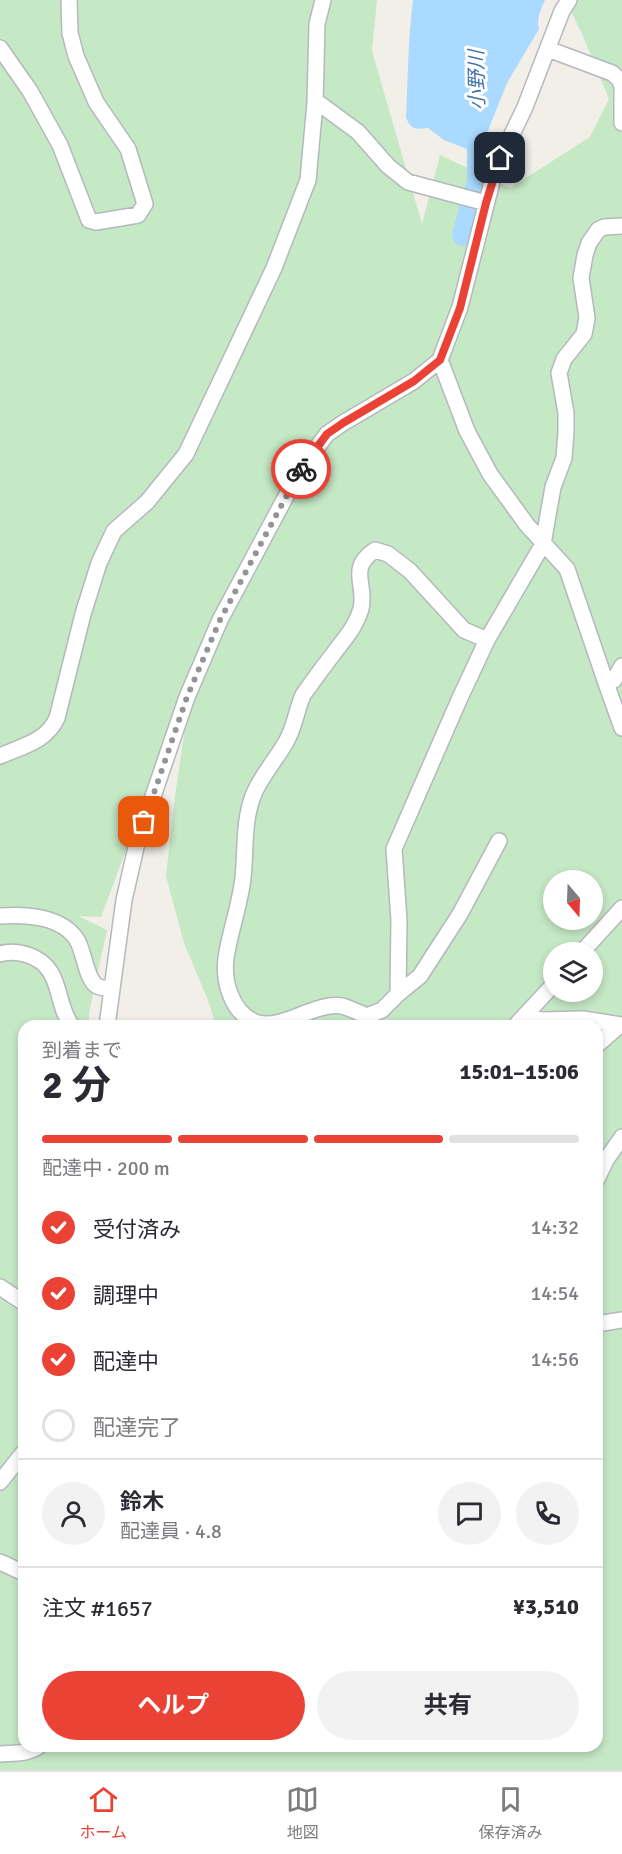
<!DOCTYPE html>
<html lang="ja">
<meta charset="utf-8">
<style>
:root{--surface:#fff;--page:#f2f2f3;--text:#2b2b33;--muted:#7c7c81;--line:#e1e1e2;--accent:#ea4335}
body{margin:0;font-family:Signika,"Noto Sans JP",sans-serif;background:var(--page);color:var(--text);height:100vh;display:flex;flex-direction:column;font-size:22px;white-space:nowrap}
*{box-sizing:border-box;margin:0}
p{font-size:20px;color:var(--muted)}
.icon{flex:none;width:33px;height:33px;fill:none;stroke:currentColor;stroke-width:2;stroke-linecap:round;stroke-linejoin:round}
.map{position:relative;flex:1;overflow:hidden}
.panel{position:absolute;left:18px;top:1020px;width:585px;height:732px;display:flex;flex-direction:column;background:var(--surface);border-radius:18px;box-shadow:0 3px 9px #0003}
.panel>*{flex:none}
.needle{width:39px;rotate:161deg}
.buttons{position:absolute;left:543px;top:870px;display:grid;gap:12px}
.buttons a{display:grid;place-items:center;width:60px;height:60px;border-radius:50%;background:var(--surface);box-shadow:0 3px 9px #0003;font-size:30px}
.pin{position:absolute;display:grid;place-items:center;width:51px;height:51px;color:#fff;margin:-26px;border-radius:12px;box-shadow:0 3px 9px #0006}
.courier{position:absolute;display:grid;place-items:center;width:60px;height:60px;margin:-30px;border:4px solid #ea4335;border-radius:50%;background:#fff;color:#222;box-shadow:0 2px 8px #0007}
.headline em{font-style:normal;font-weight:700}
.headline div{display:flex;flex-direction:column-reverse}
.headline{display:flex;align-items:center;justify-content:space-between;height:102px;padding:0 24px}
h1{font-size:39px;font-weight:700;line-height:45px}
.bar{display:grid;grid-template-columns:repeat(4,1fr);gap:9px 6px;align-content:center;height:72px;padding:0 24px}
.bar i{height:8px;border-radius:4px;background:var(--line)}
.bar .active{background:var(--accent)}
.bar p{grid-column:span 4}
.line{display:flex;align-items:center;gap:15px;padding:0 24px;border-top:2px solid var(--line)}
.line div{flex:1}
.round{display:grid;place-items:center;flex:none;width:63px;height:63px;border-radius:32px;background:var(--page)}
ol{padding:0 24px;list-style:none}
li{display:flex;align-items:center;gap:18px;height:66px}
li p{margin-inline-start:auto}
li .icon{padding:6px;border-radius:50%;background:var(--accent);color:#fff;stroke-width:4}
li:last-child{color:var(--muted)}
li i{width:33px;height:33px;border:3px solid var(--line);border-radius:50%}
.primary-button{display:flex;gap:12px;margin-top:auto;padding:12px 24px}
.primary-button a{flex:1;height:69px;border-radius:36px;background:var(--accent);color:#fff;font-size:24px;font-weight:700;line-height:69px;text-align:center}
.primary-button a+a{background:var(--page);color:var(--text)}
.tabs{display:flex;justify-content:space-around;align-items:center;height:84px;border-top:2px solid var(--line);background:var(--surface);font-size:16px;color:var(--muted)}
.tabs a{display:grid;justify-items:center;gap:3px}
.tabs .active{color:var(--accent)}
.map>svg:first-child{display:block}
.green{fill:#c5e8c5;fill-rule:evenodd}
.water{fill:#aadaff}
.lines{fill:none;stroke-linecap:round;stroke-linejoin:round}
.river{stroke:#aadaff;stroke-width:22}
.minor-casing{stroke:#b5b8bc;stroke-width:18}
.minor{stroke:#fff;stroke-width:15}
.done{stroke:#929495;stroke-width:6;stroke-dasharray:0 10.8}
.route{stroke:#ea4335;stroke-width:8}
.labels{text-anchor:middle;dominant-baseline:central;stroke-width:6;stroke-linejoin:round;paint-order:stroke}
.water-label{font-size:20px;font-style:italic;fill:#4174aa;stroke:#fff}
</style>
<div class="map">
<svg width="622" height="1770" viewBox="0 0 622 1770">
<rect width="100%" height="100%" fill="#f1efe8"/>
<!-- green -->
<path class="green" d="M0 0H377L372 51 422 224 440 155 510 188 590 137 609 99 583 36 567 3 570 0H622V1770H0V917L64 915 0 912ZM194 668 175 796 166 876 184 943 208 1000 216 1026H597V1746H24V1026H89V1013L107 930 78 916 101 917ZM554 880H592V920H554ZM554 952H592V992H554Z"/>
<!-- water -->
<path class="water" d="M413 0H545C541 9 536 19 539 29L507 83 481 148V180L475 181V157L472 151 444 140 428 128C416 130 410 129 406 117 408 78 408 39 413 0Z"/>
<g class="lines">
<!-- river -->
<path class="river" d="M463 235 478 181V151"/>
<defs>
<path id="minor" d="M0 48 30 91 60 145 89 220 96 222 138 215 145 204 128 149 96 102 76 56 70 33 69 0
M548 49 612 73 619 79 622 86
M622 90V123
M315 103 320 104 358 132 388 166 408 182 486 203
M440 360 467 431 490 474 527 525 567 569 606 683 614 680 622 666
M606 683 622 728
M0 756C22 746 46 742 57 718L83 614 99 563 114 531 147 502 186 454 274 268 308 180 315 103 317 24 323 0
M0 916C25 914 62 916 77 940 84 951 86 979 97 986 100 988 107 988 111 989
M582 952 622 908
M0 954C9 951 19 952 28 955 64 967 54 1003 72 1026
M398 994 420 976 460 914 499 841
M367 1016C359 1013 350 1008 342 1006 314 1002 283 1030 258 1023 232 1015 223 982 226 958 230 931 240 905 243 878 246 851 243 822 253 796 260 777 276 760 286 742 295 727 296 711 303 695 313 681 323 667 334 653 344 639 356 627 361 609 367 584 347 569 375 550L388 554 410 571 464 630 487 640
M524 1017 542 1020 583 1019 622 1025
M107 1026 124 900 137 843 187 697 220 620 300 470 327 434 343 423 414 381 440 360 460 307 495 170 525 107 562 11 569 0
M362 1026 367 1016 382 1010 398 994 399 920 394 849 459 700 487 640 543 544 553 487 564 458 566 432V413L559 373 564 359 584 334 587 318 581 278 585 255 589 243 598 230 604 227 622 226
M515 1026 554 984
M597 1045 620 1025
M597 1179 606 1160 622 1137
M0 1287 24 1303
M597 1324 622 1320
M0 1482 24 1452
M0 1562 24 1573
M0 1754C13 1753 29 1754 39 1746"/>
</defs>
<!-- minor casing -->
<use href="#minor" class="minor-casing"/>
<!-- minor -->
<use href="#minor" class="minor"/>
</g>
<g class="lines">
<!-- done -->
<path class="done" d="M144 822 187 697 220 620 301 469"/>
<!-- route -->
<path class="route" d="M301 469 327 434 343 423 414 381 440 360 460 308 486 203 500 158"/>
</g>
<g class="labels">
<!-- water labels -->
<g class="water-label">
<text transform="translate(477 80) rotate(-91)">小野川</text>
</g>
</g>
</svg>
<div class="buttons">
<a><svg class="needle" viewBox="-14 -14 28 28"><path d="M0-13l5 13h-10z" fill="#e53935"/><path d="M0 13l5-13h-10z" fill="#7c7c81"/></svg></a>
<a><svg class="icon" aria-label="layers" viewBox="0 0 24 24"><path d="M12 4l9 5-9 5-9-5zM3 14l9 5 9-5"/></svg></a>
</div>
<div class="pin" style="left:144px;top:822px;background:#ea580c"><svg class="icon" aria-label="bag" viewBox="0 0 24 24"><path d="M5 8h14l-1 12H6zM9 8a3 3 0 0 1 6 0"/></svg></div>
<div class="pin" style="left:500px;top:158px;background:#1f2937"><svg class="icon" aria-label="home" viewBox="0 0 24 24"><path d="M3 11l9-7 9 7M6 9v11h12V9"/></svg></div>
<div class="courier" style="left:301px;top:469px"><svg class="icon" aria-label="bike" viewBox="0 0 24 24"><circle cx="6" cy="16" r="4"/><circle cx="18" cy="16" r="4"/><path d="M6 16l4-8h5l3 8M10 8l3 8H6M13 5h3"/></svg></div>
<section class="panel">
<div class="headline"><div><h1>2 分</h1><p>到着まで</p></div><em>15:01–15:06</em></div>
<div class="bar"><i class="active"></i><i class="active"></i><i class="active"></i><i></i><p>配達中 · 200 m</p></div>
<ol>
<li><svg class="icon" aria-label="check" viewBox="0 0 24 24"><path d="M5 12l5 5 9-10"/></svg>受付済み<p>14:32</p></li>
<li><svg class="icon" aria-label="check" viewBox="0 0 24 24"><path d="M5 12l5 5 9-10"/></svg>調理中<p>14:54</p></li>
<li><svg class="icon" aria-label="check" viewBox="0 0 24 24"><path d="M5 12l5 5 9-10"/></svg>配達中<p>14:56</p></li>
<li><i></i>配達完了</li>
</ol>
<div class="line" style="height:108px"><a class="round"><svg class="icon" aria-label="person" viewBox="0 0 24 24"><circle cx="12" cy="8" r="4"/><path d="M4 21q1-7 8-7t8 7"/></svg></a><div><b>鈴木</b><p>配達員 · 4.8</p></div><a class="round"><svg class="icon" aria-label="chat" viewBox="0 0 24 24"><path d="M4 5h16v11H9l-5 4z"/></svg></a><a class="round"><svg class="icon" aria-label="phone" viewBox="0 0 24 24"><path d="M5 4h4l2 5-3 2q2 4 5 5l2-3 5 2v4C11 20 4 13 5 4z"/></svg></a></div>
<div class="line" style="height:78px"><div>注文 #1657</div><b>¥3,510</b></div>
<div class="primary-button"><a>ヘルプ</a><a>共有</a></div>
</section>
</div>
<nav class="tabs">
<a class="active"><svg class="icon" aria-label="home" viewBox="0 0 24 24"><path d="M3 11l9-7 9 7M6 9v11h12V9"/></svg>ホーム</a>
<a><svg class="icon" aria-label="map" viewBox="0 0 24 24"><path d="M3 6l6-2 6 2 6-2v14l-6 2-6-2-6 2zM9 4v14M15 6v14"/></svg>地図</a>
<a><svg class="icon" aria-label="saved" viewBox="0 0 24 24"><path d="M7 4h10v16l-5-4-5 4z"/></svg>保存済み</a>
</nav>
